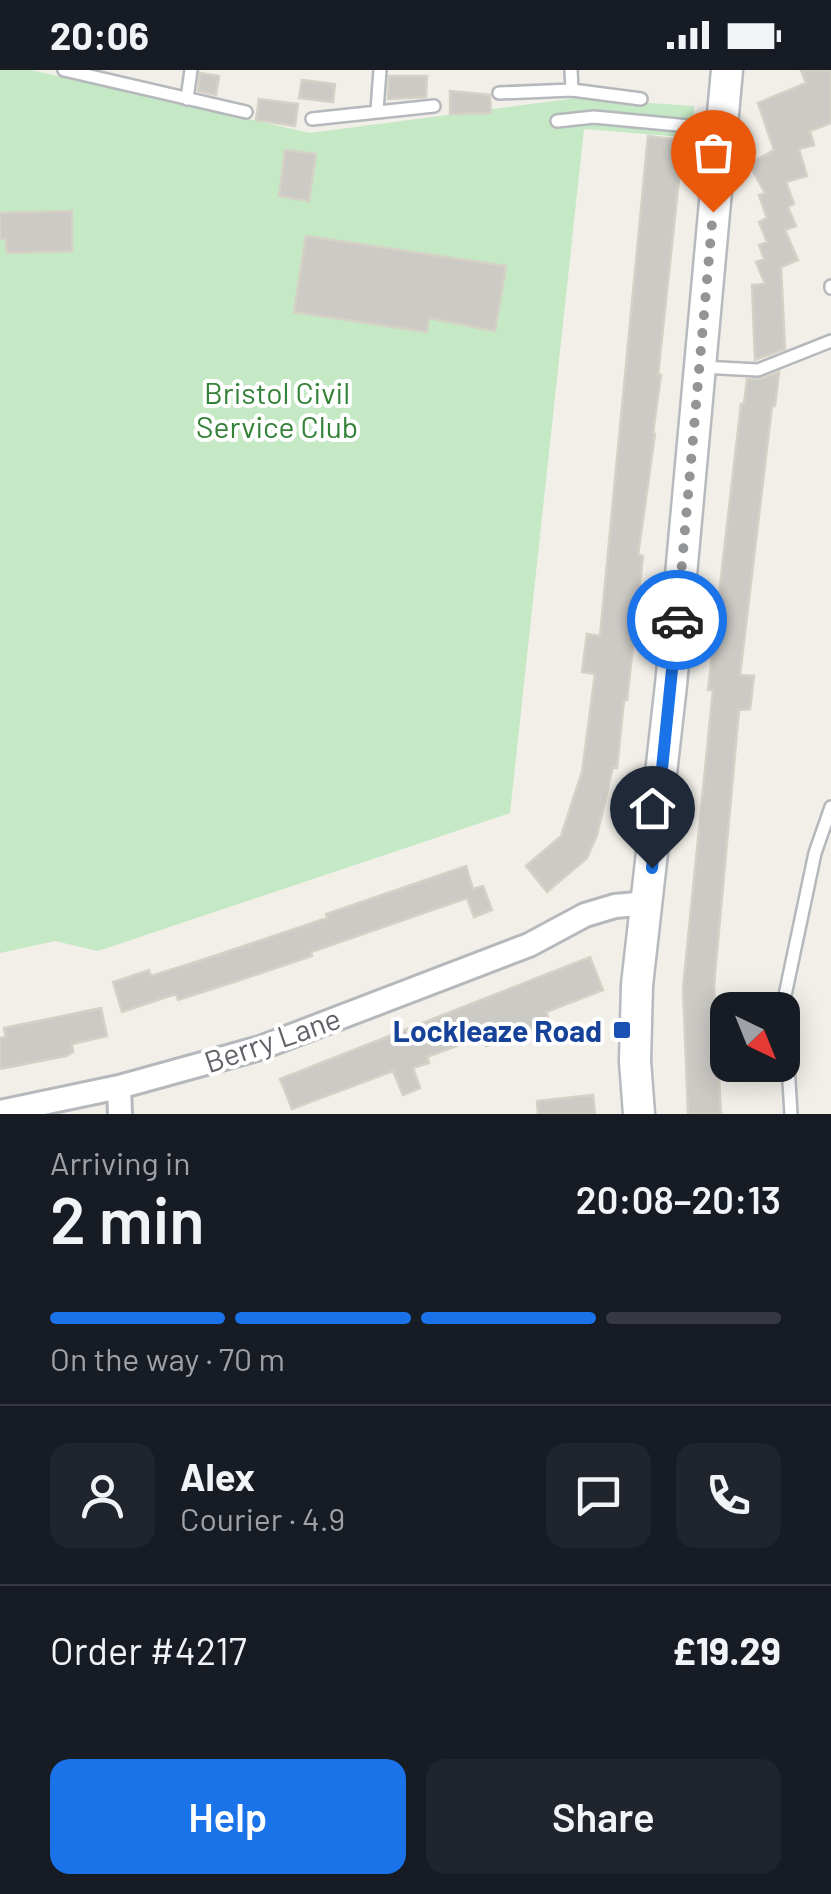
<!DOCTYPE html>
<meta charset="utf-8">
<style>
:root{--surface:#171b24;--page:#20242c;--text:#f1f3f6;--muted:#9ea1a6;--line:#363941;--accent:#1a73e8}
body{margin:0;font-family:Barlow,sans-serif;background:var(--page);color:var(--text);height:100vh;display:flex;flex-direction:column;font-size:38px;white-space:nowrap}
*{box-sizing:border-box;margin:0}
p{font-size:32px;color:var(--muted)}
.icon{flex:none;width:55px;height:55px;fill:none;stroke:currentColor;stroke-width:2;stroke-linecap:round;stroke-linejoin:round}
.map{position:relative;height:1044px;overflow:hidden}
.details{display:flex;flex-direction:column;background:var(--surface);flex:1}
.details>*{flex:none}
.needle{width:65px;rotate:137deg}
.controls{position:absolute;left:710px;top:922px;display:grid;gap:20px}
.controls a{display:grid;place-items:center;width:90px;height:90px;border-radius:20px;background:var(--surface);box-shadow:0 5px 25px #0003;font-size:50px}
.pin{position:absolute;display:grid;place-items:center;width:85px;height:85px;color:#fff;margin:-102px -42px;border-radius:50% 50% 50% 0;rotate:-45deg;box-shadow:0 0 10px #0007}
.pin .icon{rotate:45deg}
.courier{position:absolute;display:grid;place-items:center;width:100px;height:100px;margin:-50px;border:8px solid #1a73e8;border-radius:50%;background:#fff;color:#222;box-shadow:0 2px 12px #0007}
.head em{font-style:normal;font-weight:600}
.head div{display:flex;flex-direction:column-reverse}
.head{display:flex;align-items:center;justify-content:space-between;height:170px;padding:0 50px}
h1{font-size:65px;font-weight:600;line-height:75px}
.bar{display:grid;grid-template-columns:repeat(4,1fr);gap:15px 10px;align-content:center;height:120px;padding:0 50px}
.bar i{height:12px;border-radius:8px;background:var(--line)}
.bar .selected{background:var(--accent)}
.bar p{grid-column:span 4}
.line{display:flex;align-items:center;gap:25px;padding:0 50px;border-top:2px solid var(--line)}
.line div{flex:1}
.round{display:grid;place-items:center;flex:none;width:105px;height:105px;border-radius:20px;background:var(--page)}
.primary-button{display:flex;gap:20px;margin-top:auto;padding:20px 50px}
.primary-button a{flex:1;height:115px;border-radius:20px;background:var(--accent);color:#fff;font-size:40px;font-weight:600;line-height:115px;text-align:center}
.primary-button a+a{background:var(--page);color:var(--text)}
.status{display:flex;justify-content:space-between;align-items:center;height:70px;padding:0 50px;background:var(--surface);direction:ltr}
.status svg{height:28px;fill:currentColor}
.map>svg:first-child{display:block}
.green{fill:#c5e8c5}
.building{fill:#cccac5;stroke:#d6d1c6;stroke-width:2.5}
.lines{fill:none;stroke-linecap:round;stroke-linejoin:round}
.lane-casing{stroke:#b5b8bc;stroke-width:16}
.street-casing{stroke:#b5b8bc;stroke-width:28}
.secondary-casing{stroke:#b6babf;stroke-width:35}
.lane{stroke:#fff;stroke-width:11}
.street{stroke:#fff;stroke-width:22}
.secondary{stroke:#fff;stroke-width:30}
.done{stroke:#929495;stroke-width:10;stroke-dasharray:0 18}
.route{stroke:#1a73e8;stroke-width:12}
.transit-dot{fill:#1a4fb4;stroke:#fff;stroke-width:4}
.labels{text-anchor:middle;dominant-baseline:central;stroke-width:8;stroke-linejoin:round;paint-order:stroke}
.park-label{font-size:30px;fill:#348238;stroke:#fff}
.transit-label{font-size:30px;font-weight:bold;fill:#164399;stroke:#fff;text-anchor:end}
.street-label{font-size:30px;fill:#5f6368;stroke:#fff}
</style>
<div class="status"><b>20:06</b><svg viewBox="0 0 49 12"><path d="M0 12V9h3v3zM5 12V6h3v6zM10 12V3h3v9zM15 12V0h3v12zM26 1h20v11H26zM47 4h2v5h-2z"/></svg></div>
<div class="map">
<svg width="831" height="1044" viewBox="0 0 831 1044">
<rect width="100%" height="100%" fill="#f1efe8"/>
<!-- green -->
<path class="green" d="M0 0H31L310 63 576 28 694 36 693 68 584 59 510 743 98 881 55 871 0 883Z"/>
<!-- building -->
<path class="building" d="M801 0H831V53L810 61 814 75 799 79 807 106 786 112 794 134 788 137 796 156 785 160 798 190 781 197 785 279 755 290 752 215 765 214 756 192 764 189 759 175 767 172 759 152 767 148 759 125 765 123 749 94 774 80 758 33 806 13Z
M200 3 219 6 216 25 198 21Z
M389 6H427L426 27 388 29Z
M302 10 335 14 333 32 299 28Z
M450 21 490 25 491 43 450 44Z
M259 29 298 34 295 56 256 50Z
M648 66 679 70 677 80 682 81 658 305H661L653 363 655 364 638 485 643 486 627 630H624L617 698 613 697 597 765 587 788 547 822 526 796 561 766 582 702 595 604 582 602 587 564 600 566Z
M285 80 316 84 309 131 279 126Z
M72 141V181L7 183 6 169H0V143Z
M306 166 506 196 495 261 429 248 427 262 294 242Z
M779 302 775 336H772L740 605 754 606 750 639 739 640 714 915 721 1044H688L683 918 713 620H708L741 334H744L747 309H761Z
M466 796 473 819 483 816 492 840 474 847 467 828 311 882 312 886 234 912 178 930 176 924 122 942 113 912 149 900 151 906 205 889 327 848 326 844Z
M590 887 603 920 546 942 550 952 486 976 483 966 427 987 429 993 413 998 420 1018 403 1025 393 1001 292 1039 280 1009Z
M101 938 107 966 72 974 73 982 66 986 0 999V968L6 967 4 958Z
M593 1025 595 1044H538L537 1031Z"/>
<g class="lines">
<defs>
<path id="lane" d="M64 0 246 42
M571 0 572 20
M499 23 572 20 641 29
M187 29 191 0
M377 40 380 0
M312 49 434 36
M557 51 594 47 720 59
M831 216V218
M701 297 758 300 831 271
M791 1044 784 930 815 783 831 737"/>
<path id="street" d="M119 1017 120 1044
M0 1042 119 1017 260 978 529 875 585 845 615 836 647 833"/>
<path id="secondary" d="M639 1044 635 991 637 915 671 615 727 0"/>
</defs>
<!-- lane casing -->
<use href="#lane" class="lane-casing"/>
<!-- street casing -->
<use href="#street" class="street-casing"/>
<!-- secondary casing -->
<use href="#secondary" class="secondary-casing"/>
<!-- lane -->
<use href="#lane" class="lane"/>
<!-- street -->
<use href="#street" class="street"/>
<!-- secondary -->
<use href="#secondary" class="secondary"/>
</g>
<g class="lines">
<!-- done -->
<path class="done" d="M677 550 713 142"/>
<!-- route -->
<path class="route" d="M652 798 677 550"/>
</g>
<!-- markers -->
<rect class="transit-dot" x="612" y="950" width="20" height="20" rx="5"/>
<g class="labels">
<!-- park labels -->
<g class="park-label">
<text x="277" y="322">Bristol Civil<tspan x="277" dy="34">Service Club</tspan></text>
</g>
<!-- transit labels -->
<g class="transit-label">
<text x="602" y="960">Lockleaze Road</text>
</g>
<!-- street labels -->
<g class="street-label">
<text transform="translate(272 969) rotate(-19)">Berry Lane</text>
</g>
</g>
</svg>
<div class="controls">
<a><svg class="needle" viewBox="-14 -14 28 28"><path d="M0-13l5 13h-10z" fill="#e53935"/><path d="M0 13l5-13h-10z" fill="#9ea1a6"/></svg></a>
</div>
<div class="pin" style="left:713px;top:142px;background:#ea580c"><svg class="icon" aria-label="bag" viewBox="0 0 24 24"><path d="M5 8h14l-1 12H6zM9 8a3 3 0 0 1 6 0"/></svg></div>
<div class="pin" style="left:652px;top:798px;background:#1f2937"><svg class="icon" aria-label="home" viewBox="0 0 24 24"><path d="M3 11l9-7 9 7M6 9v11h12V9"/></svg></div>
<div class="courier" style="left:677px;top:550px"><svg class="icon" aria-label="car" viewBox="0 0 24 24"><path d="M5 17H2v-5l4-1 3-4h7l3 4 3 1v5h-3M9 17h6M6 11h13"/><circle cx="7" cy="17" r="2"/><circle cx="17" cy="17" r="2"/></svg></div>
</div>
<section class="details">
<div class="head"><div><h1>2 min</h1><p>Arriving in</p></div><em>20:08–20:13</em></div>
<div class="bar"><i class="selected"></i><i class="selected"></i><i class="selected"></i><i></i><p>On the way · 70 m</p></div>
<div class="line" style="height:180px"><a class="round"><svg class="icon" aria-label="person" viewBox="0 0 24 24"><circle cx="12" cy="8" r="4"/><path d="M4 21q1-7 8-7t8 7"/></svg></a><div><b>Alex</b><p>Courier · 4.9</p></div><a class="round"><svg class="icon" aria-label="chat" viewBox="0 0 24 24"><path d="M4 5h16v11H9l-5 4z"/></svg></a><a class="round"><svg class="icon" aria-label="phone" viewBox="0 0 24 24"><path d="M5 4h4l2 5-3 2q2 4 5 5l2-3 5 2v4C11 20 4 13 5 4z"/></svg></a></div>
<div class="line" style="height:130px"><div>Order #4217</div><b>£19.29</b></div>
<div class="primary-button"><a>Help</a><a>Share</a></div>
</section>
